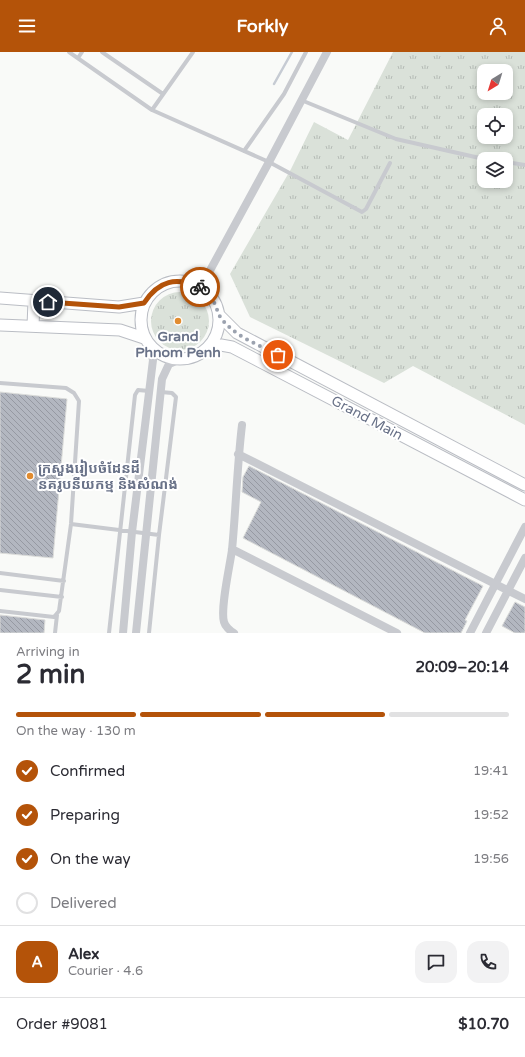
<!DOCTYPE html>
<meta charset="utf-8">
<style>
:root{--surface:#fff;--page:#f2f2f3;--text:#2b2b33;--muted:#7c7c81;--line:#e1e1e2;--accent:#b45309}
body{margin:0;font-family:"Varela Round","Noto Sans Khmer",sans-serif;background:var(--page);color:var(--text);height:100vh;display:flex;flex-direction:column;font-size:15px;white-space:nowrap}
*{box-sizing:border-box;margin:0}
p{font-size:13px;color:var(--muted)}
.icon{flex:none;width:22px;height:22px;fill:none;stroke:currentColor;stroke-width:2;stroke-linecap:round;stroke-linejoin:round}
.map{position:relative;height:581px;overflow:hidden}
.sheet{display:flex;flex-direction:column;background:var(--surface);flex:1}
.sheet>*{flex:none}
.needle{width:26px;rotate:218deg}
.buttons{position:absolute;left:477px;top:12px;display:grid;gap:8px}
.buttons a{display:grid;place-items:center;width:36px;height:36px;border-radius:8px;background:var(--surface);box-shadow:0 2px 6px #0003;font-size:20px}
.pin{position:absolute;display:grid;place-items:center;width:34px;height:34px;color:#fff;margin:-17px;border:2px solid #fff;border-radius:50%;box-shadow:0 1px 4px #0007}
.courier{position:absolute;display:grid;place-items:center;width:40px;height:40px;margin:-20px;border:3px solid #b45309;border-radius:50%;background:#fff;color:#222;box-shadow:0 1px 5px #0007}
.summary em{font-style:normal;font-weight:800}
.summary div{display:flex;flex-direction:column-reverse}
.summary{display:flex;align-items:center;justify-content:space-between;height:68px;padding:0 16px}
h1{font-size:26px;font-weight:800;line-height:30px}
.bar{display:grid;grid-template-columns:repeat(4,1fr);gap:6px 4px;align-content:center;height:48px;padding:0 16px}
.bar i{height:5px;border-radius:3px;background:var(--line)}
.bar .current{background:var(--accent)}
.bar p{grid-column:span 4}
.line{display:flex;align-items:center;gap:10px;padding:0 16px;border-top:1px solid var(--line)}
.line div{flex:1}
.round{display:grid;place-items:center;flex:none;width:42px;height:42px;border-radius:12px;background:var(--page)}
ol{padding:0 16px;list-style:none}
li{display:flex;align-items:center;gap:12px;height:44px}
li p{margin-inline-start:auto}
li .icon{padding:4px;border-radius:50%;background:var(--accent);color:#fff;stroke-width:4}
li:last-child{color:var(--muted)}
li i{width:22px;height:22px;border:2px solid var(--line);border-radius:50%}
header{display:flex;justify-content:space-between;align-items:center;height:52px;padding:0 16px;background:var(--accent);color:#fff;font-size:18px;font-weight:800}
.map>svg:first-child{display:block}
.grass{fill:url(#grass-tufts);fill-rule:evenodd}
.lines{fill:none;stroke-linecap:round;stroke-linejoin:round}
.stream{stroke:#c6cbd3;stroke-width:2.5}
.building{fill:url(#building-back-hatch);stroke:#dbdcda}
.secondary-casing{stroke:#babdc4;stroke-width:13}
.lane{stroke:#c8cacf;stroke-width:4}
.street{stroke:#c8cacf;stroke-width:8}
.secondary{stroke:#fff;stroke-width:11}
.done{stroke:#9ba2af;stroke-width:4;stroke-dasharray:0 7.2}
.route{stroke:#b45309;stroke-width:5}
.poi-dot{fill:#e18c30;stroke:#fff;stroke-width:1.5}
.labels{text-anchor:middle;dominant-baseline:central;stroke-width:4;stroke-linejoin:round;paint-order:stroke}
.poi-label{font-size:14px;font-weight:bold;fill:#697288;stroke:#fff}
.street-label{font-size:14px;fill:#697288;stroke:#fff}
</style>
<header><svg class="icon" aria-label="menu" viewBox="0 0 24 24"><path d="M4 6h16M4 12h16M4 18h16"/></svg>Forkly<svg class="icon" aria-label="person" viewBox="0 0 24 24"><circle cx="12" cy="8" r="4"/><path d="M4 21q1-7 8-7t8 7"/></svg></header>
<div class="map">
<svg width="525" height="581" viewBox="0 0 525 581">
<defs>
<pattern id="grass-tufts" width="24" height="20" patternUnits="userSpaceOnUse"><rect width="24" height="20" fill="#dae1d9"/><path d="M3 7l-1-3M5 7V3M7 7l1-3M15 17l-1-3M17 17v-4M19 17l1-3" fill="none" stroke="#b5bbb6"/></pattern>
<pattern id="building-back-hatch" width="6" height="6" patternUnits="userSpaceOnUse"><rect width="6" height="6" fill="#b3b7c0"/><path d="M-1 5l2 2M0 0l6 6M5-1l2 2" fill="none" stroke="#9699a2"/></pattern>
</defs>
<rect width="100%" height="100%" fill="#f9faf8"/>
<!-- grass -->
<path class="grass" d="M393 0H525V373L413 314 384 331 250 265 230 222 291 117 314 70 348 88ZM484 19H506V41H484ZM484 63H506V85H484ZM484 107H506V129H484Z
M151 269a29 29 0 1 1 58 0a29 29 0 1 1-58 0Z"/>
<g class="lines">
<!-- stream -->
<path class="stream" d="M274 32 292 0"/>
</g>
<!-- building -->
<path class="building" d="M0 340 67 347 53 506 0 501Z
M249 414 483 534 465 568 467 569 461 581H425L243 486 261 450 242 440 243 425Z
M515 550 525 555V581H515L502 574Z
M0 563 45 568 44 581H0Z"/>
<g class="lines">
<defs>
<path id="secondary" d="M141 268a39 39 0 1 1 78 0a39 39 0 1 1-78 0Z
M0 246 119 255 144 251
M219 263 237 281 525 433
M0 273 120 278 144 286
M33 274 34 249
M208 296 221 293 232 295 525 448"/>
</defs>
<!-- secondary casing -->
<use href="#secondary" class="secondary-casing"/>
<!-- lane -->
<path class="lane" d="M69 0 152 58 269 110 362 160 366 157 390 111
M102 0 163 42
M78 6 82 0
M301 48 396 87 484 107
M152 58 193 0
M244 99 284 42 306 0
M506 110 525 113
M0 331 66 336 74 341 79 349 71 472 59 559 54 565 0 559
M71 472 159 483
M0 521 64 529
M0 538 62 545
M55 581 57 563
M109 581 135 343 138 338 149 339
M149 581 159 483 176 345 172 341 161 340"/>
<!-- street -->
<path class="street" d="M201 235 269 110 327 0
M238 402 525 547
M232 497 397 581
M123 581 132 480 153 308 150 295
M136 581 162 327 169 312 178 308
M234 581C230 579 225 574 224 570 220 557 230 513 232 498 236 456 237 415 242 373
M470 581 525 475
M486 581 525 506"/>
<!-- secondary -->
<use href="#secondary" class="secondary"/>
</g>
<g class="lines">
<!-- done -->
<path class="done" d="M200 235C206 240 211 245 215 252 217 255 217 260 219 263 231 283 259 293 278 303"/>
<!-- route -->
<path class="route" d="M48 250 119 255 144 251C159 228 176 225 200 235"/>
</g>
<!-- markers -->
<g class="poi-dot">
<circle cx="178" cy="269" r="4"/>
<circle cx="30" cy="424" r="4"/>
</g>
<g class="labels">
<!-- poi labels -->
<g class="poi-label">
<text x="178" y="284">Grand<tspan x="178" dy="16">Phnom Penh</tspan></text>
<text x="38" y="416" text-anchor="start">ក្រសួងរៀបចំដែនដី<tspan x="38" dy="16">នគរូបនីយកម្ម និងសំណង់</tspan></text>
</g>
<!-- street labels -->
<g class="street-label">
<text transform="translate(367 366) rotate(28)">Grand Main</text>
</g>
</g>
</svg>
<div class="buttons">
<a><svg class="needle" viewBox="-14 -14 28 28"><path d="M0-13l5 13h-10z" fill="#e53935"/><path d="M0 13l5-13h-10z" fill="#7c7c81"/></svg></a>
<a><svg class="icon" aria-label="locate" viewBox="0 0 24 24"><circle cx="12" cy="12" r="6"/><path d="M12 2v4M12 18v4M2 12h4M18 12h4"/></svg></a>
<a><svg class="icon" aria-label="layers" viewBox="0 0 24 24"><path d="M12 4l9 5-9 5-9-5zM3 14l9 5 9-5"/></svg></a>
</div>
<div class="pin" style="left:278px;top:303px;background:#ea580c"><svg class="icon" aria-label="bag" viewBox="0 0 24 24"><path d="M5 8h14l-1 12H6zM9 8a3 3 0 0 1 6 0"/></svg></div>
<div class="pin" style="left:48px;top:250px;background:#1f2937"><svg class="icon" aria-label="home" viewBox="0 0 24 24"><path d="M3 11l9-7 9 7M6 9v11h12V9"/></svg></div>
<div class="courier" style="left:200px;top:235px"><svg class="icon" aria-label="bike" viewBox="0 0 24 24"><circle cx="6" cy="16" r="4"/><circle cx="18" cy="16" r="4"/><path d="M6 16l4-8h5l3 8M10 8l3 8H6M13 5h3"/></svg></div>
</div>
<section class="sheet">
<div class="summary"><div><h1>2 min</h1><p>Arriving in</p></div><em>20:09–20:14</em></div>
<div class="bar"><i class="current"></i><i class="current"></i><i class="current"></i><i></i><p>On the way · 130 m</p></div>
<ol>
<li><svg class="icon" aria-label="check" viewBox="0 0 24 24"><path d="M5 12l5 5 9-10"/></svg>Confirmed<p>19:41</p></li>
<li><svg class="icon" aria-label="check" viewBox="0 0 24 24"><path d="M5 12l5 5 9-10"/></svg>Preparing<p>19:52</p></li>
<li><svg class="icon" aria-label="check" viewBox="0 0 24 24"><path d="M5 12l5 5 9-10"/></svg>On the way<p>19:56</p></li>
<li><i></i>Delivered</li>
</ol>
<div class="line" style="height:72px"><b class="round" style="background:var(--accent);color:#fff">A</b><div><b>Alex</b><p>Courier · 4.6</p></div><a class="round"><svg class="icon" aria-label="chat" viewBox="0 0 24 24"><path d="M4 5h16v11H9l-5 4z"/></svg></a><a class="round"><svg class="icon" aria-label="phone" viewBox="0 0 24 24"><path d="M5 4h4l2 5-3 2q2 4 5 5l2-3 5 2v4C11 20 4 13 5 4z"/></svg></a></div>
<div class="line" style="height:52px"><div>Order #9081</div><b>$10.70</b></div>
</section>
